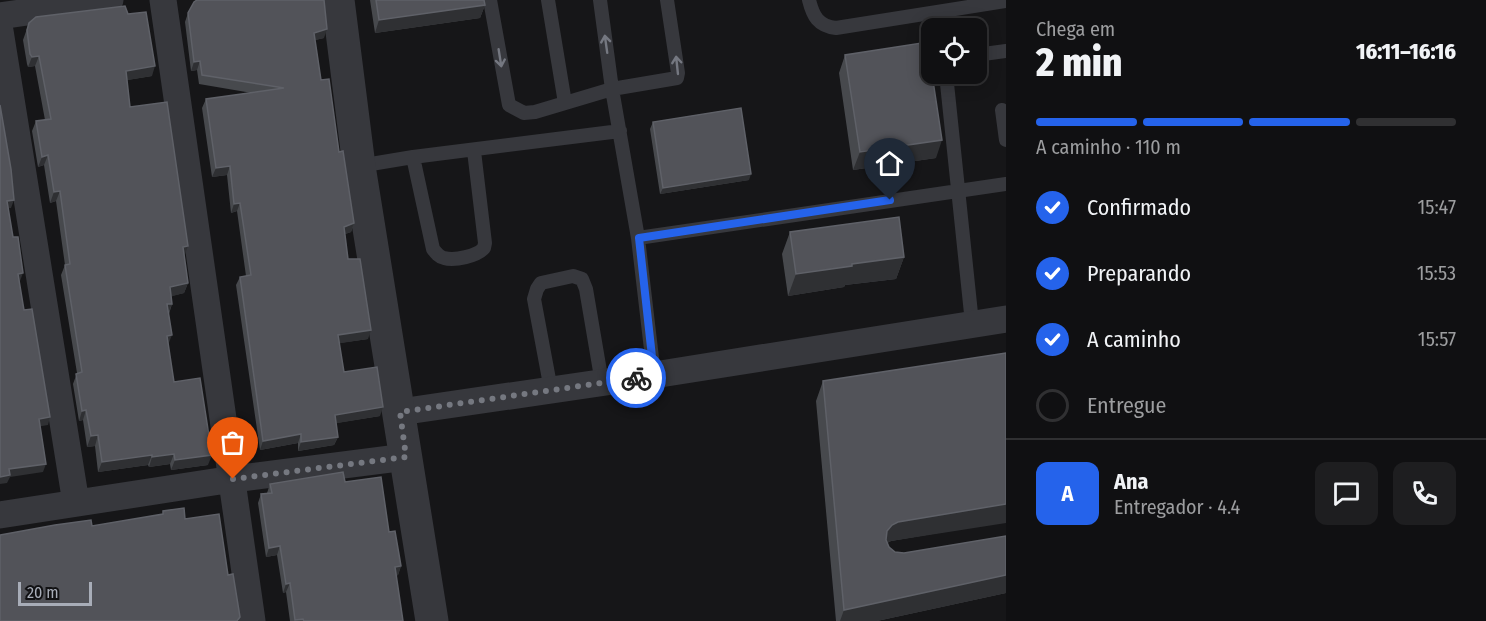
<!DOCTYPE html>
<html lang="pt">
<meta charset="utf-8">
<style>
:root{--surface:#101012;--page:#1e1e20;--text:#f1f3f6;--muted:#9c9d9f;--line:#303032;--accent:#2563eb}
body{margin:0;font-family:"Fira Sans Condensed",sans-serif;background:var(--page);color:var(--text);height:100vh;display:flex;flex-direction:column;font-size:22px;white-space:nowrap}
*{box-sizing:border-box;margin:0}
p{font-size:20px;color:var(--muted)}
.icon{flex:none;width:33px;height:33px;fill:none;stroke:currentColor;stroke-width:2;stroke-linecap:round;stroke-linejoin:round}
.map{position:relative;flex:1;overflow:hidden}
.sheet{display:flex;flex-direction:column;background:var(--surface);width:480px}
.sheet>*{flex:none}
.fabs{position:absolute;left:921px;top:18px;display:grid;gap:12px}
.fabs a{display:grid;place-items:center;width:66px;height:66px;border-radius:12px;background:var(--surface);box-shadow:0 3px 15px #0003,0 0 0 2px var(--line);font-size:30px}
.scale{position:absolute;left:18px;bottom:15px;width:74px;box-sizing:border-box;padding-left:6px;border:3px solid #a8adb8;border-top:0;font-size:16px;line-height:21px;white-space:nowrap;color:#a8adb8;-webkit-text-stroke:4px #111113;paint-order:stroke}
.pin{position:absolute;display:grid;place-items:center;width:51px;height:51px;color:#fff;margin:-62px -26px;border-radius:50% 50% 50% 0;rotate:-45deg;box-shadow:0 0 6px #0007}
.pin .icon{rotate:45deg}
.courier{position:absolute;display:grid;place-items:center;width:60px;height:60px;margin:-30px;border:4px solid #2563eb;border-radius:50%;background:#fff;color:#222;box-shadow:0 2px 8px #0007}
.head em{font-style:normal;font-weight:800}
.head div{display:flex;flex-direction:column-reverse}
.head{display:flex;align-items:center;justify-content:space-between;height:102px;padding:0 30px}
h1{font-size:39px;font-weight:800;line-height:45px}
.bar{display:grid;grid-template-columns:repeat(4,1fr);gap:9px 6px;align-content:center;height:72px;padding:0 30px}
.bar i{height:8px;border-radius:4px;background:var(--line)}
.bar .selected{background:var(--accent)}
.bar p{grid-column:span 4}
.line{display:flex;align-items:center;gap:15px;padding:0 30px;border-top:2px solid var(--line)}
.line div{flex:1}
.round{display:grid;place-items:center;flex:none;width:63px;height:63px;border-radius:12px;background:var(--page)}
ol{padding:0 30px;list-style:none}
li{display:flex;align-items:center;gap:18px;height:66px}
li p{margin-inline-start:auto}
li .icon{padding:6px;border-radius:50%;background:var(--accent);color:#fff;stroke-width:4}
li:last-child{color:var(--muted)}
li i{width:33px;height:33px;border:3px solid var(--line);border-radius:50%}
main{display:flex;flex:1;min-height:0}
.map>svg:first-child{display:block}
.lines{fill:none;stroke-linecap:round;stroke-linejoin:round}
.service{stroke:#37383d;stroke-width:14}
.minor{stroke:#37383d;stroke-width:27}
.tertiary{stroke:#37383d;stroke-width:33}
.wall{fill:#47494d}
.shaded-wall{fill:#2f3033}
.building{fill:#525359;stroke:#5f6168;stroke-width:1.5}
.oneway{stroke:#757881}
.done{stroke:#757880;stroke-width:6;stroke-dasharray:0 10.8}
.route{stroke:#2563eb;stroke-width:8}
</style>
<main>
<div class="map">
<svg width="1006" height="621" viewBox="0 0 1006 621">
<rect width="100%" height="100%" fill="#161618"/>
<g class="lines">
<!-- service -->
<path class="service" d="M490 0 509 105 524 113 535 112 612 89 677 78 678 73 667 0
M548 0 565 103
M600 0 612 89 638 238 654 375
M809 0C813 16 818 26 836 28L1006 1
M976 55 1006 51
M946 74 972 323
M1002 110 1006 140
M413 157 433 249C436 253 439 257 444 258 455 261 477 256 484 248L485 243 474 151
M359 166 413 157 620 131
M638 238 1006 184
M551 390 534 299 537 289 541 283 573 276 582 279 586 289 602 383"/>
<!-- minor -->
<path class="minor" d="M163 0 252 621
M0 16 110 0
M0 31 76 503
M400 412 654 375 1006 319
M0 515 233 479 406 457"/>
<!-- tertiary -->
<path class="tertiary" d="M338 0 359 166 432 621"/>
</g>
<!-- wall -->
<path class="wall" d="M370 0H484L485 5 480 18 375 33Z
M188 13 324 38 315 40 321 80 339 152 354 223 351 232 345 234 348 259 368 339 339 343 344 372 380 416 336 423 338 437 334 445 298 451V443L260 450 236 285 240 277 246 276 237 211 231 213 227 175 212 177 202 108 206 99 252 93 199 84 197 70 191 71 185 22Z
M29 23 152 76 127 80 130 107 184 256 188 283 184 293 171 296 172 304 169 314 168 345 174 382 208 465 171 470 170 464 149 467 148 465 98 472 95 446 87 447 83 420 79 421 73 384 77 373 61 275 65 265 56 201 50 203 44 165 38 167 32 131 36 121 45 120 35 66 28 67 27 64 23 40Z
M845 55 936 158 853 170 839 73Z
M653 122 749 180 660 194 650 129Z
M790 232 904 257 896 279 845 285 844 287 788 296 782 254Z
M823 381 1003 522 891 541 887 543 889 547 895 552 904 553 1006 536V593L877 621H836L816 401Z
M345 482 389 532 401 566 398 575 396 576 403 621H290L286 592 283 593 277 555 266 557 258 503 261 494 267 493 270 484Z"/>
<!-- shaded-wall -->
<path class="shaded-wall" d="M485 5 480 18 375 33 379 20Z
M327 29 324 38 311 41 314 33Z
M39 56 35 66 28 67 32 57Z
M200 61 197 70 191 71 194 62Z
M155 66 152 76 122 81 126 71Z
M942 140 936 158 853 170 860 152Z
M48 155 44 165 38 167 42 157Z
M230 166 227 175 212 177 216 168Z
M751 174 749 180 660 194 663 188Z
M60 191 56 201 50 203 54 192Z
M14 200 11 208 4 209 7 201Z
M240 203 237 211 231 213 234 204Z
M354 223 351 232 340 236 344 227Z
M188 246 184 257 183 247Z
M904 257 896 279 845 285 844 287 788 296 796 274 852 264Z
M23 273 20 281 15 282 18 274Z
M188 283 184 293 166 298 170 287Z
M167 304H172L168 314Z
M371 330 368 339 335 344 338 335Z
M172 335 168 345 167 336Z
M383 407 380 416 332 424 335 415Z
M86 410 83 420 79 421 82 411Z
M50 417 48 425 36 427 39 419Z
M301 434 298 443 260 450 263 441Z
M98 435 95 446 87 447 91 436Z
M338 437 334 445 298 451 301 442Z
M174 454 170 464 149 467 152 457Z
M152 455 148 465 98 472 102 462Z
M212 455 208 465 171 470 175 460Z
M46 464 43 472 10 477 7 483 0 484V477L9 469Z
M1006 504V523L891 541 884 545 887 531 892 525 898 522Z
M280 546 277 555 266 557 269 548Z
M401 566 398 575 392 576 395 567Z
M1006 575V593L877 621H840L844 610Z
M290 583 286 592 283 593 286 584Z"/>
<!-- building -->
<path class="building" d="M197 0H324L327 29 314 33 321 80 329 79 339 152 343 151 354 223 344 227 348 259H360L371 330 338 335 344 372 377 367 383 407 335 415 338 437 301 442V434L263 441 240 277 251 275 240 203 234 204 230 166 216 168 206 99 284 88 202 75 200 61 194 62 188 13 194 2Z
M376 0H484L485 5 379 20Z
M125 6 128 14 146 12 155 66 126 71 130 107 167 102 188 246 183 247 188 283 170 287 172 304H167L172 335 167 336 174 382 200 378 212 455 175 460 174 454 152 457V455L102 462 98 435 91 436 86 410 82 411 76 374 82 372 65 265 70 264 60 191 54 192 48 155 42 157 36 121 51 119 39 56 32 57 30 54 27 30 29 23 36 17Z
M928 42 932 74 942 140 860 152 845 55Z
M0 105 11 169 14 200 7 201 13 237H18L23 273 18 274 24 310 32 309 50 417 39 419 46 464 9 469 10 475 0 477Z
M741 108 751 174 663 188 653 122Z
M899 217 904 257 852 264V266L796 274 790 232Z
M1006 353V504L898 522 892 525 887 531 886 540 889 547 895 552 904 553 1006 536V575L844 610 823 381Z
M343 472 345 482 381 477 389 532 395 531 401 566 395 567 403 621H304L303 619 295 620 290 583 286 584 280 546 269 548 261 494 272 493 270 484Z
M184 508 185 519 219 514 228 575 233 574 240 617 237 621H0V535L55 525 91 520 92 526 163 514V511Z"/>
<!-- one-way arrows -->
<defs><path id="oneway-shaft" d="M-6 0H5M1.5-3L5.5 0L1.5 3" fill="none" stroke-width="1.6" stroke-linecap="round" stroke-linejoin="round" transform="scale(1.5)"/></defs>
<g class="oneway">
<use href="#oneway-shaft" transform="translate(606 44) rotate(-98)"/>
<use href="#oneway-shaft" transform="translate(500 58) rotate(81)"/>
<use href="#oneway-shaft" transform="translate(677 65) rotate(-96)"/>
</g>
<g class="lines">
<!-- done -->
<path class="done" d="M233 479 406 457 400 412 636 378"/>
<!-- route -->
<path class="route" d="M636 378 654 375 639 238 890 200"/>
</g>
</svg>
<div class="fabs">
<a><svg class="icon" aria-label="locate" viewBox="0 0 24 24"><circle cx="12" cy="12" r="6"/><path d="M12 2v4M12 18v4M2 12h4M18 12h4"/></svg></a>
</div>
<div class="scale">20 m</div>
<div class="pin" style="left:233px;top:479px;background:#ea580c"><svg class="icon" aria-label="bag" viewBox="0 0 24 24"><path d="M5 8h14l-1 12H6zM9 8a3 3 0 0 1 6 0"/></svg></div>
<div class="pin" style="left:890px;top:200px;background:#1f2937"><svg class="icon" aria-label="home" viewBox="0 0 24 24"><path d="M3 11l9-7 9 7M6 9v11h12V9"/></svg></div>
<div class="courier" style="left:636px;top:378px"><svg class="icon" aria-label="bike" viewBox="0 0 24 24"><circle cx="6" cy="16" r="4"/><circle cx="18" cy="16" r="4"/><path d="M6 16l4-8h5l3 8M10 8l3 8H6M13 5h3"/></svg></div>
</div>
<section class="sheet">
<div class="head"><div><h1>2 min</h1><p>Chega em</p></div><em>16:11–16:16</em></div>
<div class="bar"><i class="selected"></i><i class="selected"></i><i class="selected"></i><i></i><p>A caminho · 110 m</p></div>
<ol>
<li><svg class="icon" aria-label="check" viewBox="0 0 24 24"><path d="M5 12l5 5 9-10"/></svg>Confirmado<p>15:47</p></li>
<li><svg class="icon" aria-label="check" viewBox="0 0 24 24"><path d="M5 12l5 5 9-10"/></svg>Preparando<p>15:53</p></li>
<li><svg class="icon" aria-label="check" viewBox="0 0 24 24"><path d="M5 12l5 5 9-10"/></svg>A caminho<p>15:57</p></li>
<li><i></i>Entregue</li>
</ol>
<div class="line" style="height:108px"><b class="round" style="background:var(--accent);color:#fff">A</b><div><b>Ana</b><p>Entregador · 4.4</p></div><a class="round"><svg class="icon" aria-label="chat" viewBox="0 0 24 24"><path d="M4 5h16v11H9l-5 4z"/></svg></a><a class="round"><svg class="icon" aria-label="phone" viewBox="0 0 24 24"><path d="M5 4h4l2 5-3 2q2 4 5 5l2-3 5 2v4C11 20 4 13 5 4z"/></svg></a></div>
</section>
</main>
